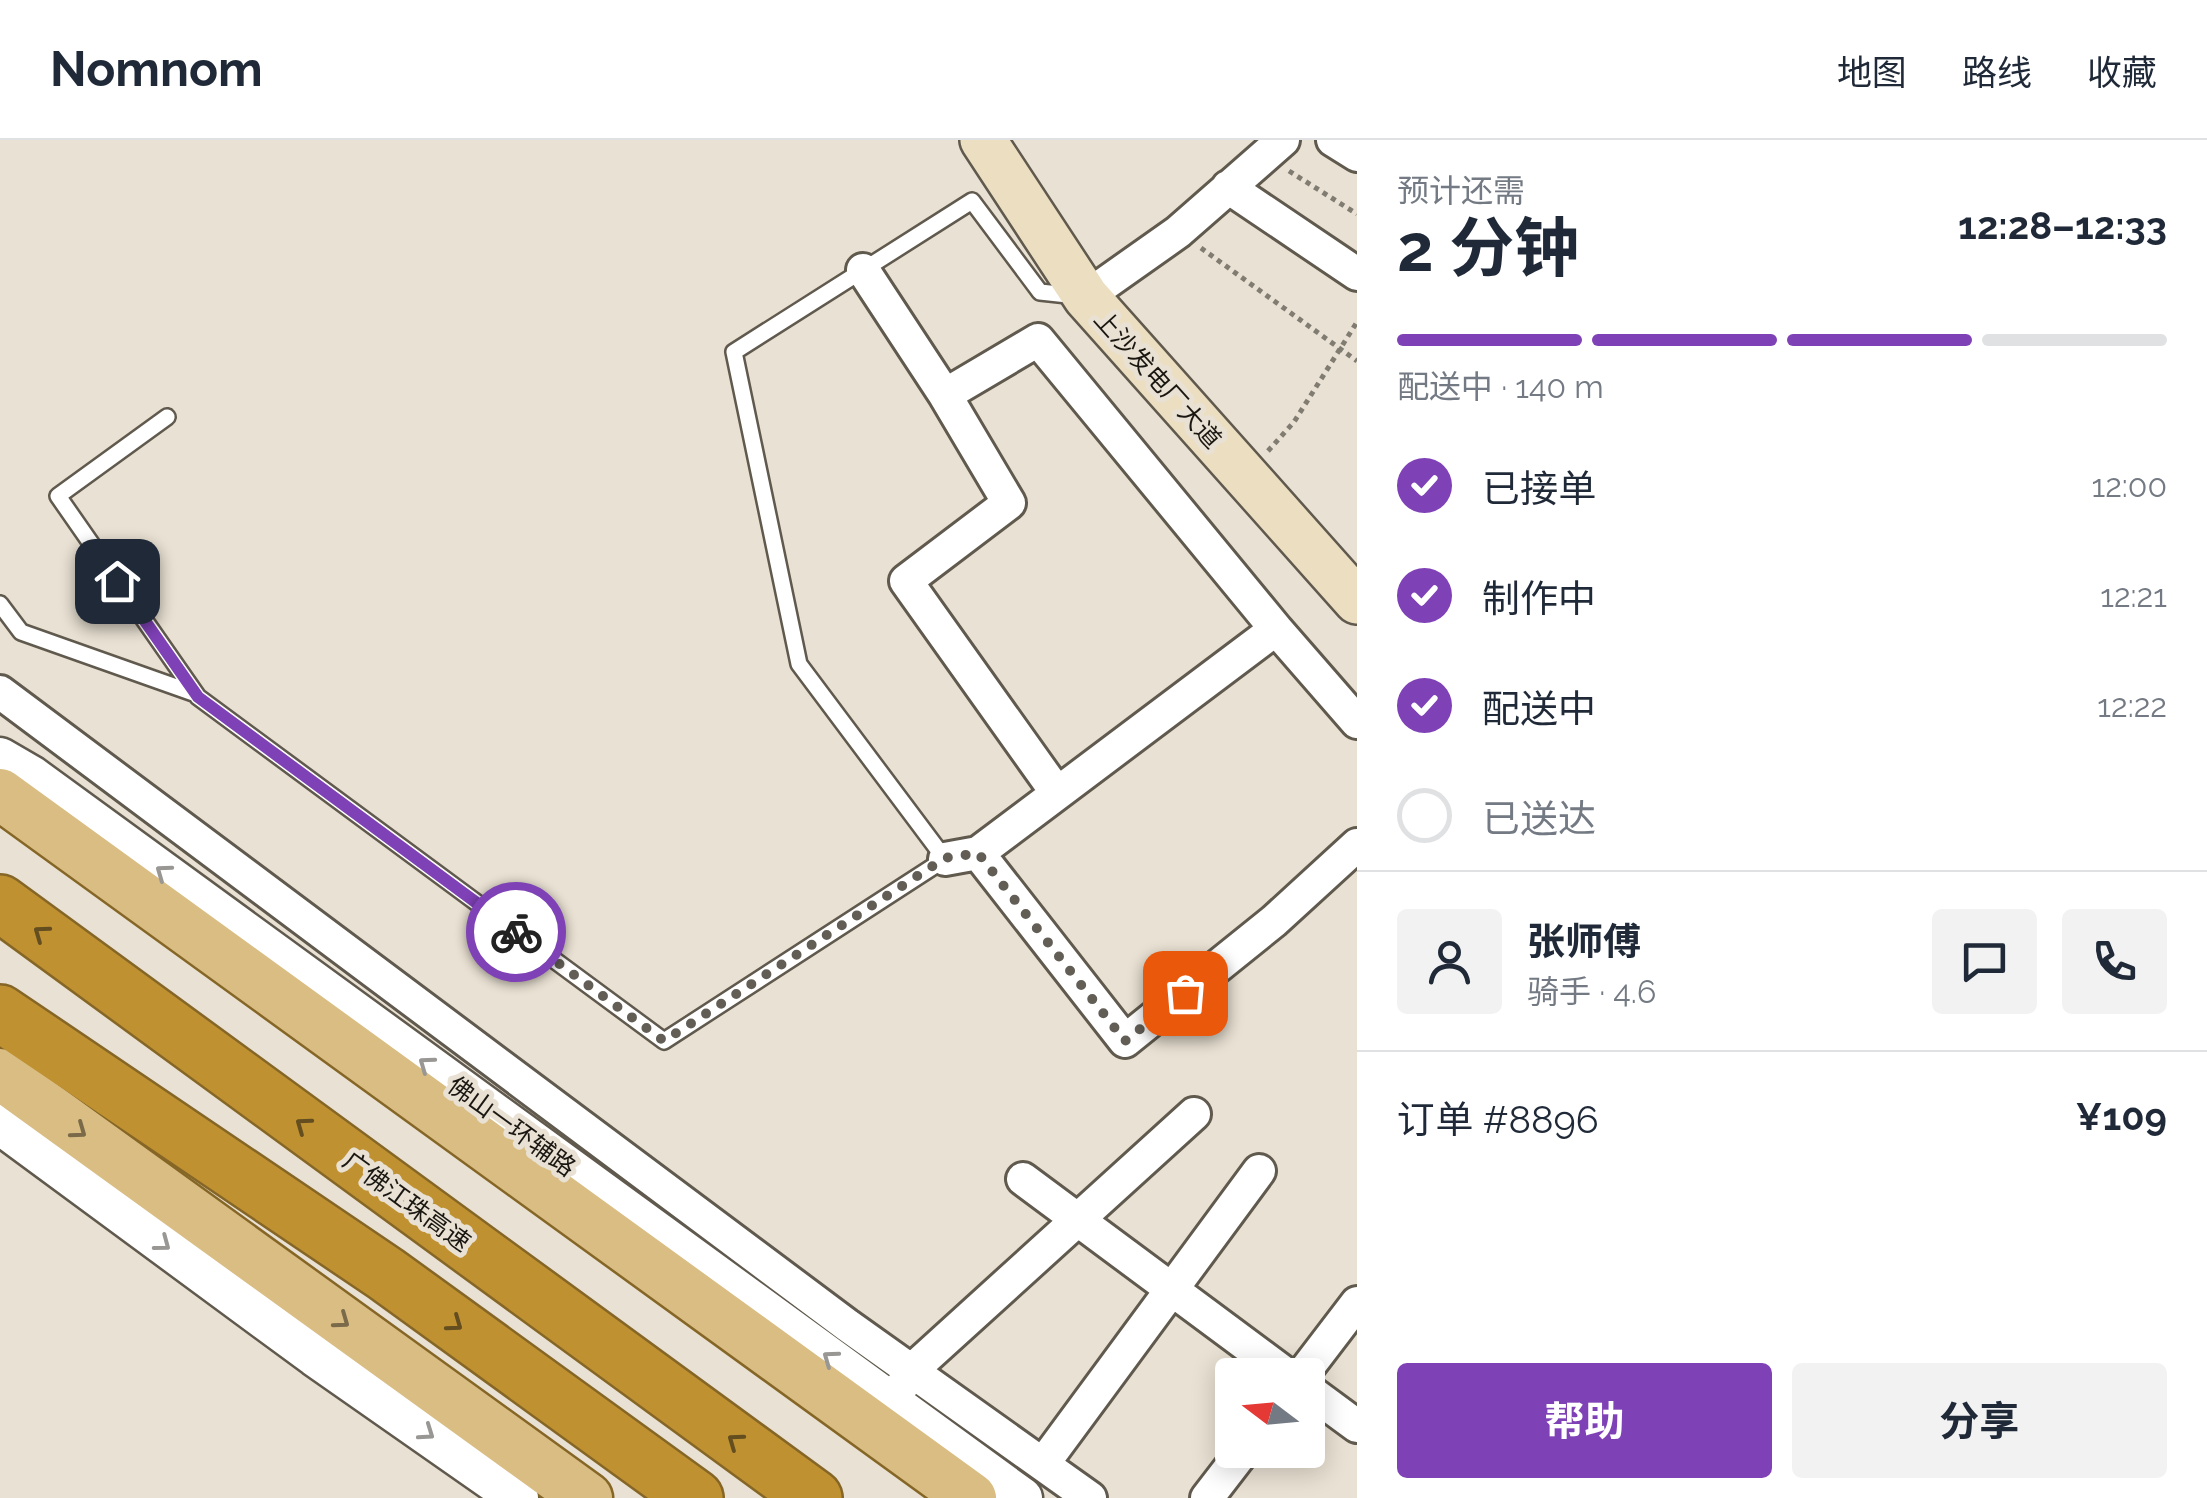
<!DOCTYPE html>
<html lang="zh">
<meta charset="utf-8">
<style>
:root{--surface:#fff;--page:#f2f2f3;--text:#1f2937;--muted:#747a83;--line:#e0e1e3;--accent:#7f41b6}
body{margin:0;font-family:Raleway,"Noto Sans SC",sans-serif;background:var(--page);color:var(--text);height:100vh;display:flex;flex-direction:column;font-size:38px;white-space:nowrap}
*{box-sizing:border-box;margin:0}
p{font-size:32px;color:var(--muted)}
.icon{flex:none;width:55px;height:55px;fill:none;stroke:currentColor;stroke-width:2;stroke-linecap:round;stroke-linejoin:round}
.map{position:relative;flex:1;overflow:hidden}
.drawer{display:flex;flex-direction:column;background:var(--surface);width:850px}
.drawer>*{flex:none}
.needle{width:65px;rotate:286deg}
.buttons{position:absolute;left:1215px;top:1218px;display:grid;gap:20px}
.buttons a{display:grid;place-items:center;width:110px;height:110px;border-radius:10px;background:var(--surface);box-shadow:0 5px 25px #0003;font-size:50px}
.pin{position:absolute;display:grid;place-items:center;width:85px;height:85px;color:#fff;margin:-42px;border-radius:20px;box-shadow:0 5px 15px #0006}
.courier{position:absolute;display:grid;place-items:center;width:100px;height:100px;margin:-50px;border:8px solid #7f41b6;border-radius:50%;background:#fff;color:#222;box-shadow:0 2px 12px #0007}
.head em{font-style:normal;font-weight:700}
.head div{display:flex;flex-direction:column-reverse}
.head{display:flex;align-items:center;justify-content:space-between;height:170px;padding:0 40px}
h1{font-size:65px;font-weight:700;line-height:75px}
.bar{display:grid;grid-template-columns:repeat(4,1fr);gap:15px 10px;align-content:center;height:120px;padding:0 40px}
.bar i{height:12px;border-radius:8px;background:var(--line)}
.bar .on{background:var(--accent)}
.bar p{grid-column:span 4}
.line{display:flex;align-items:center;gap:25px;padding:0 40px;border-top:2px solid var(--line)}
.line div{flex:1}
.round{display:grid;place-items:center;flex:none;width:105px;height:105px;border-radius:10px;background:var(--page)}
ol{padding:0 40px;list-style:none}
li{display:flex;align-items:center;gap:30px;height:110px}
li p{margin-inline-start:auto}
li .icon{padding:10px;border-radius:50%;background:var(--accent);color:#fff;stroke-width:4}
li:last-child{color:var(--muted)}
li i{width:55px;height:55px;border:5px solid var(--line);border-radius:50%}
.primary-button{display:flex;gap:20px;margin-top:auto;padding:20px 40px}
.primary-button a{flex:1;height:115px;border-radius:10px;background:var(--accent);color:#fff;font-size:40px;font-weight:700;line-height:115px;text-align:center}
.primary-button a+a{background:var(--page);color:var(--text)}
header{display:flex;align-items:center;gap:60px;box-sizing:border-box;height:140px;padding:0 50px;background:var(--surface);border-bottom:2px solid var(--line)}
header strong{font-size:48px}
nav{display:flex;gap:55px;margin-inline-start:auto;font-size:35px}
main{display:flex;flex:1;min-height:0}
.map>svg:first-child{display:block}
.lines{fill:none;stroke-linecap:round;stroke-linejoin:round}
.service-casing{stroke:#60594d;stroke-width:20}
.minor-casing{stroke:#60594d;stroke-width:38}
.tertiary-casing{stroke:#60594d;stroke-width:45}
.secondary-casing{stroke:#60594d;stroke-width:50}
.primary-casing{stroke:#856626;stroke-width:55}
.motorway-casing{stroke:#856626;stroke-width:60}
.path{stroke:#817c72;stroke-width:5;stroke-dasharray:5 5;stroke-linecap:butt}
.service{stroke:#fff;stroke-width:15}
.minor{stroke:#fff;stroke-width:32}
.tertiary{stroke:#fff;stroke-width:40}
.secondary{stroke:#ecdec1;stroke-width:45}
.primary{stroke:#d9bd83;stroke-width:50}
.motorway{stroke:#bf9131;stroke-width:55}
.oneway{stroke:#989794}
.oneway2{stroke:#644e20}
.oneway3{stroke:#7a6a4a}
.done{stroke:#625e56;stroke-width:10;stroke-dasharray:0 18}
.route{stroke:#7f41b6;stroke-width:12}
.labels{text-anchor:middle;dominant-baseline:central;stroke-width:10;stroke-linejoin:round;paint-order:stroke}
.street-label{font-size:25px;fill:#1a1712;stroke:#e9e1d3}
</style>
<header>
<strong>Nomnom</strong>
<nav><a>地图</a><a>路线</a><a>收藏</a></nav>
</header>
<main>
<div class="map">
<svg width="1357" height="1358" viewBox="0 0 1357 1358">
<rect width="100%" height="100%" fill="#e9e1d3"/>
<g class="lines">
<defs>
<path id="service" d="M167 277 58 356 198 557 664 901 945 719 799 524 734 212 972 61 1040 152 1077 156
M0 464 21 492 196 554"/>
<path id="minor" d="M1333 0 1357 15
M1228 47 1357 134
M863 130 945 255
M1086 157 1178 92 1283 0
M1276 489 1357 582
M0 552 847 1185 1090 1358
M978 713 1125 901 1274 781 1357 705
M945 719 978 713 1276 489 1038 200 945 255 1009 363 906 441 1057 653
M1023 1039 1287 1235
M1302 1235 1357 1163
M902 1246 911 1231 1194 974
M1308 1250 1357 1286
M1043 1324 1259 1031
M1207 1358 1244 1310"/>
<path id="tertiary" d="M0 618 31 636 1022 1358
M0 984 315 1216 518 1358"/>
<path id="secondary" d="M983 0 1086 157 1357 461"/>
<path id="primary" d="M0 654 971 1358
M0 934 587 1358"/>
<path id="motorway" d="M0 763 814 1358
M0 873 386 1134 695 1358"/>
</defs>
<!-- service casing -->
<use href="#service" class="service-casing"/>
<!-- minor casing -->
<use href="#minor" class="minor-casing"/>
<!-- tertiary casing -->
<use href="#tertiary" class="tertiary-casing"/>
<!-- secondary casing -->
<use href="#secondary" class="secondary-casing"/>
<!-- primary casing -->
<use href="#primary" class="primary-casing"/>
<!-- motorway casing -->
<use href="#motorway" class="motorway-casing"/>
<!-- path -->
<path class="path" d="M1289 31 1357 74
M1201 108 1357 221
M1268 311 1294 282 1357 182"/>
<!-- service -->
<use href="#service" class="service"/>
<!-- minor -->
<use href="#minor" class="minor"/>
<!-- tertiary -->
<use href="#tertiary" class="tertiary"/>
<!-- secondary -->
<use href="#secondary" class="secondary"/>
<!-- primary -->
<use href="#primary" class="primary"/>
<!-- motorway -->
<use href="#motorway" class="motorway"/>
</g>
<!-- one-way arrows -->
<defs><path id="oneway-chevron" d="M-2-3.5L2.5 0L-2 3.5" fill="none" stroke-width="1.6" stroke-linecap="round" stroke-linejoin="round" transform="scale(2.5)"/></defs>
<g class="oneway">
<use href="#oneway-chevron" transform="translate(163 732) rotate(-144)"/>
<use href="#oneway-chevron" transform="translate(426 924) rotate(-144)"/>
<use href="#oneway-chevron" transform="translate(163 1104) rotate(37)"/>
<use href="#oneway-chevron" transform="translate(830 1218) rotate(-144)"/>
<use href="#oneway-chevron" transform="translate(427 1293) rotate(35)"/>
</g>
<g class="oneway2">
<use href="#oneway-chevron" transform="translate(41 793) rotate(-144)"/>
<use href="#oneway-chevron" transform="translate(303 985) rotate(-144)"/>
<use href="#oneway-chevron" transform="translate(455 1184) rotate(36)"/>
<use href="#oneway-chevron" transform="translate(735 1301) rotate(-144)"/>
</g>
<g class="oneway3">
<use href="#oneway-chevron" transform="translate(79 991) rotate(36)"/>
<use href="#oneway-chevron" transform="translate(342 1181) rotate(36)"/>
</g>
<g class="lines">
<!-- done -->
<path class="done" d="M516 792 664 901 945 718 978 713 1125 901 1185 853"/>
<!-- route -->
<path class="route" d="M117 441 198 557 516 792"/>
</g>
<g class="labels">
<!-- street labels -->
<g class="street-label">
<text transform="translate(1158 239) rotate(48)">上沙发电厂大道</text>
<text transform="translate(512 986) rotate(36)">佛山一环辅路</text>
<text transform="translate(407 1061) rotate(36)">广佛江珠高速</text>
</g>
</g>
</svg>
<div class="buttons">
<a><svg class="needle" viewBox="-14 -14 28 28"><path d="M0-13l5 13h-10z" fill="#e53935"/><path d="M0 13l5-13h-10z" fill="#747a83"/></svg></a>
</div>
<div class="pin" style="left:1185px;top:853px;background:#ea580c"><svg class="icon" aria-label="bag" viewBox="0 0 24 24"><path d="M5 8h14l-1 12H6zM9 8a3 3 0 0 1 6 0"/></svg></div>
<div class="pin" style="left:117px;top:441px;background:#1f2937"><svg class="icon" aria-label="home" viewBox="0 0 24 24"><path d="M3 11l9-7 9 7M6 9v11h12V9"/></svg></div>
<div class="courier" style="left:516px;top:792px"><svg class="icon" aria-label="bike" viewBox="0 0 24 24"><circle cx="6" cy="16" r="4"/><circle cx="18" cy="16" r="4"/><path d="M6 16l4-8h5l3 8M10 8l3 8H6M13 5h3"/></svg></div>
</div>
<section class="drawer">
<div class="head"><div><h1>2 分钟</h1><p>预计还需</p></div><em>12:28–12:33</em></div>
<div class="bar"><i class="on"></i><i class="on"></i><i class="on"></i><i></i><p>配送中 · 140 m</p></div>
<ol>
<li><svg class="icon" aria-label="check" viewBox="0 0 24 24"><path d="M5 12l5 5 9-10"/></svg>已接单<p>12:00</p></li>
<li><svg class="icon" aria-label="check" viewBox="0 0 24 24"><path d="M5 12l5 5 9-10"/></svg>制作中<p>12:21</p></li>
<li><svg class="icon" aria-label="check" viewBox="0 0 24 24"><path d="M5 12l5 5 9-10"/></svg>配送中<p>12:22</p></li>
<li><i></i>已送达</li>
</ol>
<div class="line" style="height:180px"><a class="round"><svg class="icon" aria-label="person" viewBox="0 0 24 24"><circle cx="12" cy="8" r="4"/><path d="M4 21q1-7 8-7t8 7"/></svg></a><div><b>张师傅</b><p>骑手 · 4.6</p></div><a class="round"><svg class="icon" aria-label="chat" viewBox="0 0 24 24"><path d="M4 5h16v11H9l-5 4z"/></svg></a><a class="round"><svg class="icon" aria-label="phone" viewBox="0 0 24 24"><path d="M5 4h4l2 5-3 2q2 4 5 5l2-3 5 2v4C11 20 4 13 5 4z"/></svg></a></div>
<div class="line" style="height:130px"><div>订单 #8896</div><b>¥109</b></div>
<div class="primary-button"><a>帮助</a><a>分享</a></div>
</section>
</main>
